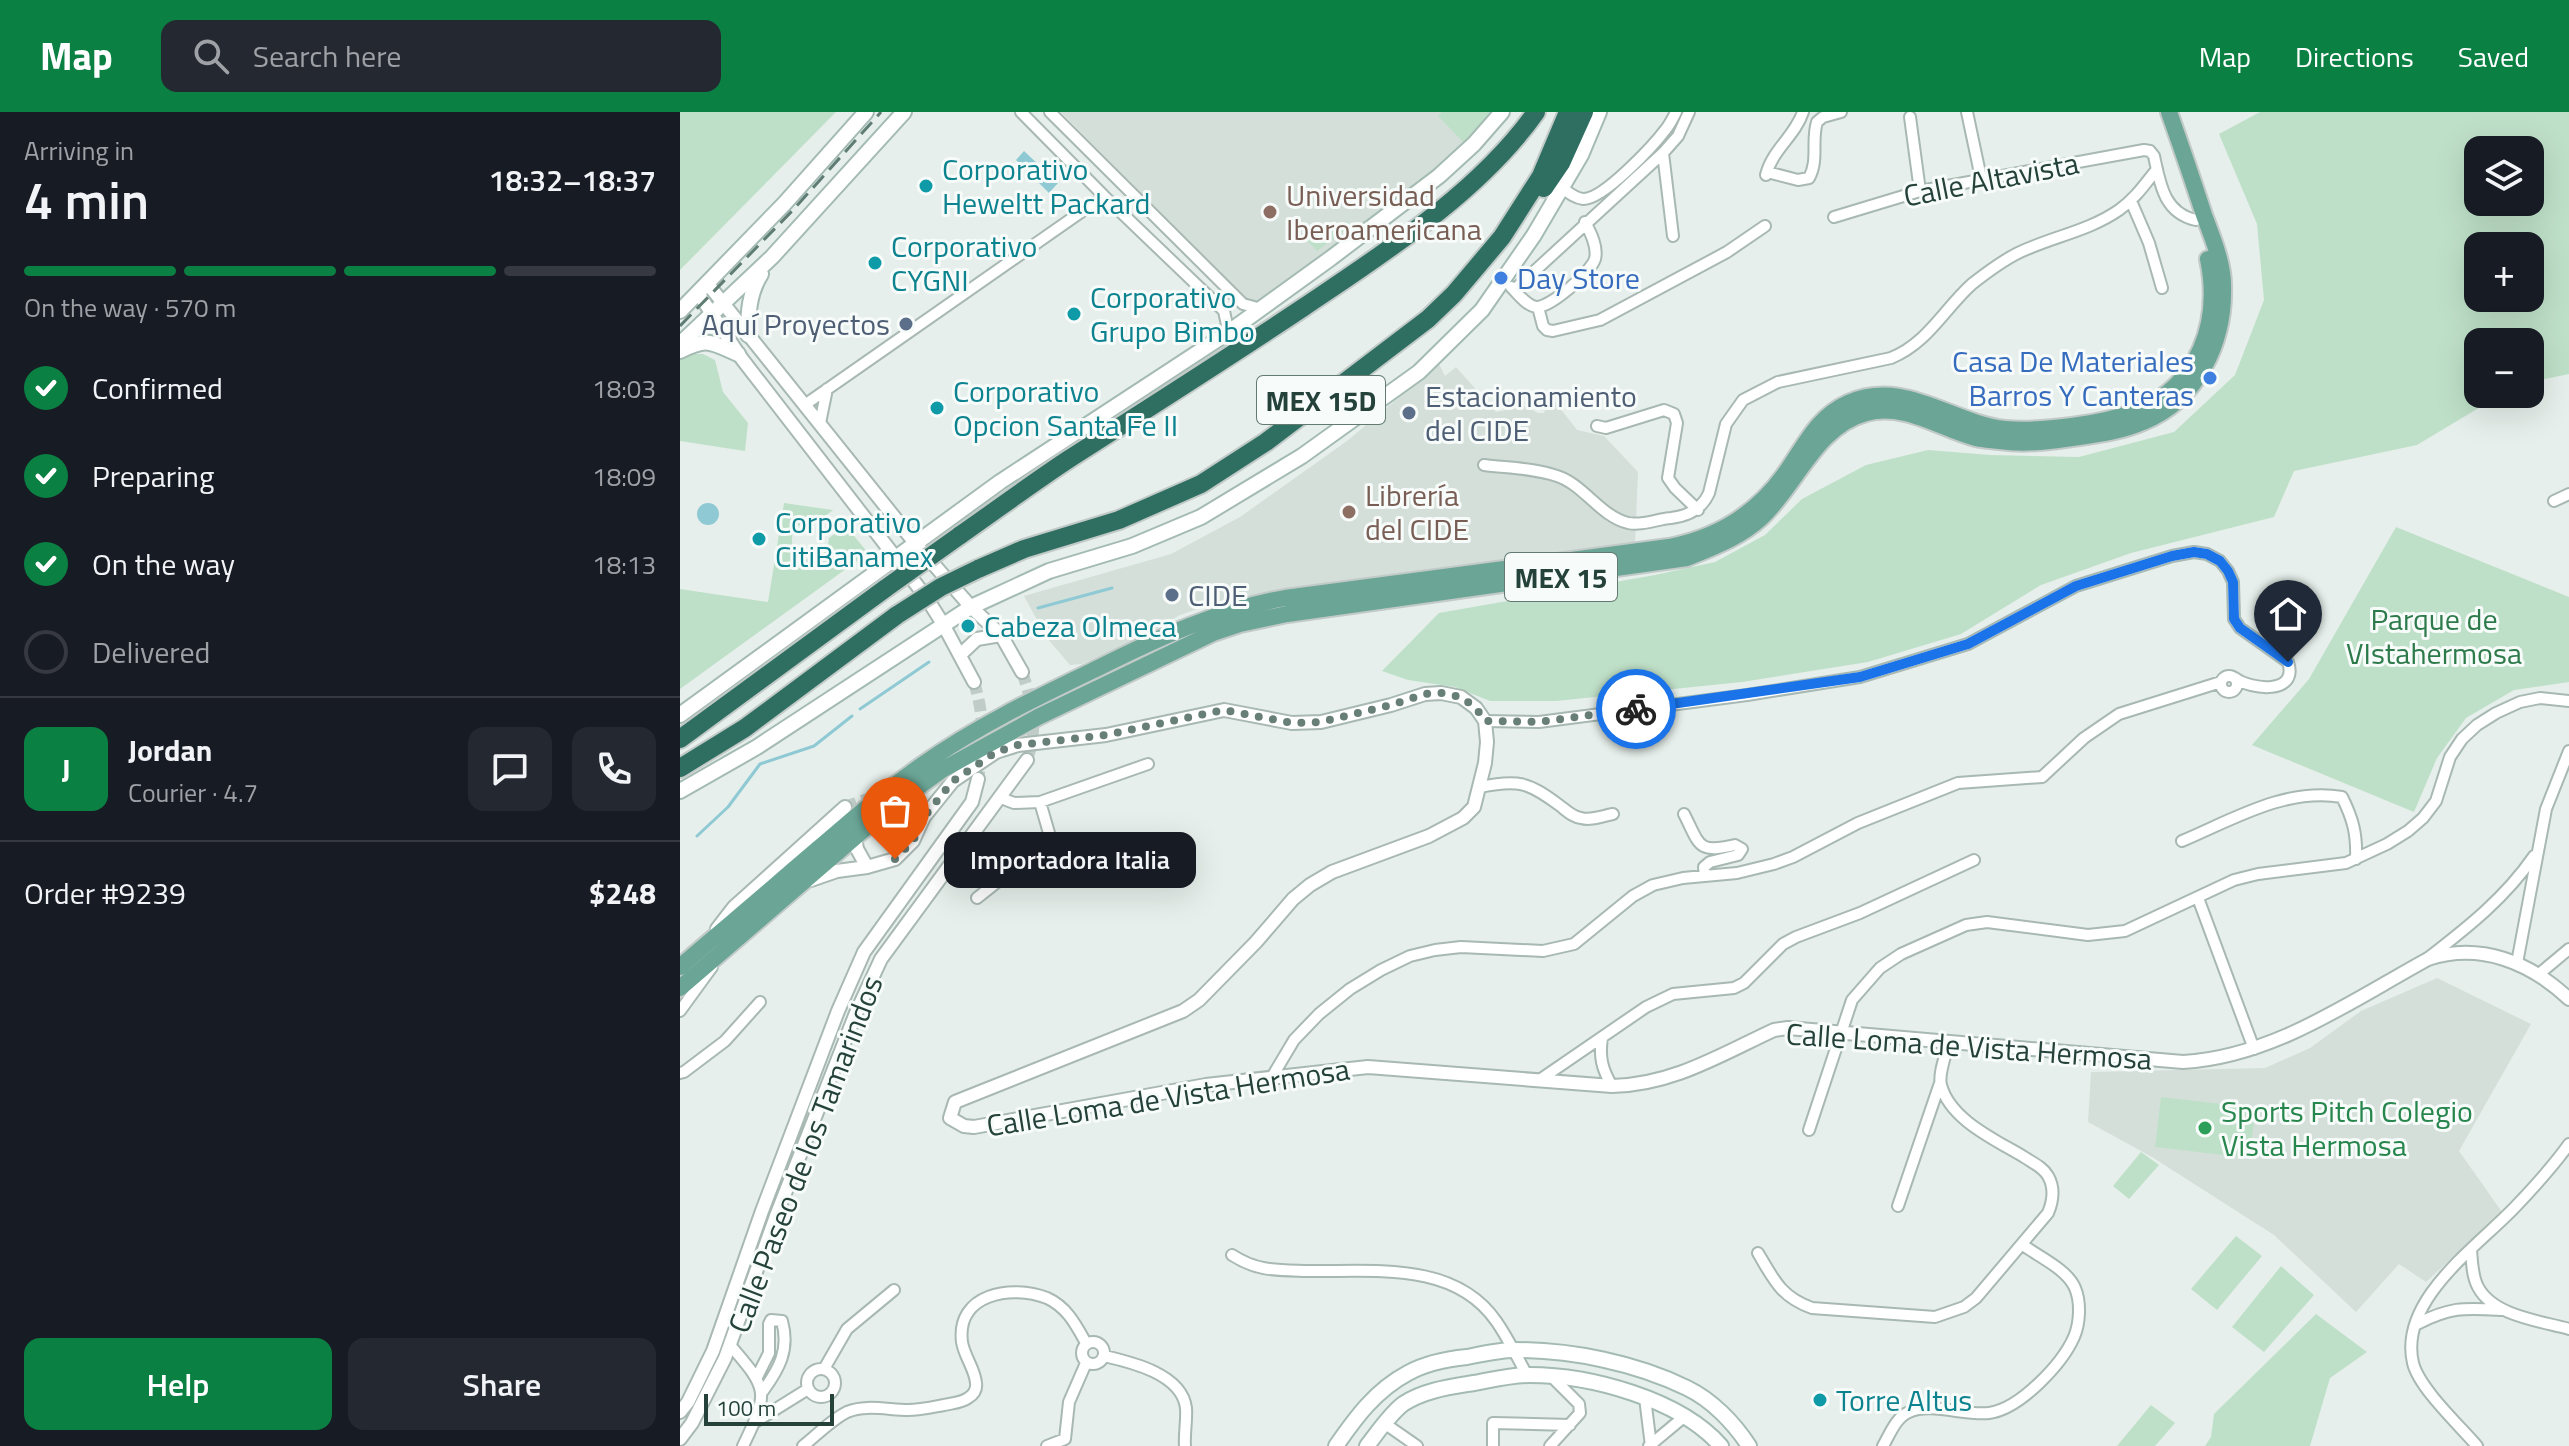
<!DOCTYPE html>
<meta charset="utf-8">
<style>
:root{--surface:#171b24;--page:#242831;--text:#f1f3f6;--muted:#9ea1a6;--line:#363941;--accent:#0b8043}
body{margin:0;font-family:"Titillium Web",sans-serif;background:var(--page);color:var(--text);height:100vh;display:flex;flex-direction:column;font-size:30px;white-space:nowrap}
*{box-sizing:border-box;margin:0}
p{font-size:26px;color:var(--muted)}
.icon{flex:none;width:44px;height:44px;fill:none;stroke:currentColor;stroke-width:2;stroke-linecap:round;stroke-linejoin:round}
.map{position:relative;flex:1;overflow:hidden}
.sheet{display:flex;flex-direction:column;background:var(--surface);width:680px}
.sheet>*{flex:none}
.fabs{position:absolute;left:1784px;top:24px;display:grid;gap:16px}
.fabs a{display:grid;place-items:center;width:80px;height:80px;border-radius:16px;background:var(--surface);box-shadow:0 8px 32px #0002;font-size:40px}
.scale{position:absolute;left:24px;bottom:20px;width:130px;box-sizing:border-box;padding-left:8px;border:4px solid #24423a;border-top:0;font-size:22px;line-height:28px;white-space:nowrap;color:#24423a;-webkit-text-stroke:6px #f7fbf9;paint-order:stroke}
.pin{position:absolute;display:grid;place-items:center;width:68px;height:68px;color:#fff;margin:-82px -34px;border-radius:50% 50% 50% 0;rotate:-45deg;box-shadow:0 0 8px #0007}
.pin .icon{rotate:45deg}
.courier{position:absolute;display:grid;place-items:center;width:80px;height:80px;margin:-40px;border:6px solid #1a73e8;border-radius:50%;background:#fff;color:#222;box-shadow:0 2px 10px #0007}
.bubble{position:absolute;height:56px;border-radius:16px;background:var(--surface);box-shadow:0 8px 32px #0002;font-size:26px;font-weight:600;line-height:56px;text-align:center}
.head em{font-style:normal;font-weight:600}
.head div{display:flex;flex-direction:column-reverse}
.head{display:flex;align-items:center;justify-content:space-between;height:136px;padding:0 24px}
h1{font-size:52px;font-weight:600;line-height:60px}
.bar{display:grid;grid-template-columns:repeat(4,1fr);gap:12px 8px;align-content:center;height:96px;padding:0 24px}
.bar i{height:10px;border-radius:6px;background:var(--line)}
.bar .current{background:var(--accent)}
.bar p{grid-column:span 4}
.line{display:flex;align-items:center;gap:20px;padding:0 24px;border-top:2px solid var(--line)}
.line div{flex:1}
.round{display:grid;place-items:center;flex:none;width:84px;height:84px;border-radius:16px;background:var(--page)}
ol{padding:0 24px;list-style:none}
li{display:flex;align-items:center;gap:24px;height:88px}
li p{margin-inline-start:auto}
li .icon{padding:8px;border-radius:50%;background:var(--accent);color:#fff;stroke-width:4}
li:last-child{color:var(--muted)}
li i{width:44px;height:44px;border:4px solid var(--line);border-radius:50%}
.cta{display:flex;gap:16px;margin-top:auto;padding:16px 24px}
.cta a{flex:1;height:92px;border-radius:16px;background:var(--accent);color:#fff;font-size:32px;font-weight:600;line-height:92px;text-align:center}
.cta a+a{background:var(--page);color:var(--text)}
header{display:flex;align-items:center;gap:48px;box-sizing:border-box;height:112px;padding:0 40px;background:var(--accent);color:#fff}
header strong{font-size:38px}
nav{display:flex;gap:44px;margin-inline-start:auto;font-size:28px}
.search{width:560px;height:72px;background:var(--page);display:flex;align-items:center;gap:20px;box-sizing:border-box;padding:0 28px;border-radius:16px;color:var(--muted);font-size:30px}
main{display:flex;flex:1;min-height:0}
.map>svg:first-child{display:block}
.built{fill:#d4dfda}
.green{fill:#bfe0c8;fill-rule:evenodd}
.water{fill:#8ec9d4}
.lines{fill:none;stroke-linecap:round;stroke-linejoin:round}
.stream{stroke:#8ec9d4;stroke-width:3}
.tertiary-tunnel{stroke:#bfccc8;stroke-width:12;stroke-dasharray:12 6;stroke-linecap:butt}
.minor-casing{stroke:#a8b8b2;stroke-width:14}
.tertiary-casing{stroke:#a8b8b2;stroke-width:16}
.secondary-casing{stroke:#a4bbb3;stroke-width:18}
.primary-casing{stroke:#c2cac8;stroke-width:20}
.motorway-casing{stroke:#c2cac8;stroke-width:22}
.minor{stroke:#fff;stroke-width:10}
.tertiary{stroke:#fff;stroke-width:12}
.secondary{stroke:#fff;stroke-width:14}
.primary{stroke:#6aa596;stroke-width:16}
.motorway{stroke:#2f6f62;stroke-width:18}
.rail{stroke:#5f7d75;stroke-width:3;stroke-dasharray:16 8;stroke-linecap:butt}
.motorway-bridge-casing{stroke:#c2cac8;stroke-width:22;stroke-linecap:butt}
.motorway-bridge{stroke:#2f6f62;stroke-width:18}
.done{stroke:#687f78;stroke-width:8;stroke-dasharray:0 14.4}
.route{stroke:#1a73e8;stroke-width:10}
.culture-dot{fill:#0f9aa8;stroke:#f7fbf9;stroke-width:3}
.education-dot{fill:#8d6e63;stroke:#f7fbf9;stroke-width:3}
.shop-dot{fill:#3f7fe0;stroke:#f7fbf9;stroke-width:3}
.service-dot{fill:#5c6f8a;stroke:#f7fbf9;stroke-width:3}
.leisure-dot{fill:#2e9e5b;stroke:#f7fbf9;stroke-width:3}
.labels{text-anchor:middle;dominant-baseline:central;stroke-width:6;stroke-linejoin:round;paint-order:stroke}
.shield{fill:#f7fbf9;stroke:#637a73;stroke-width:2}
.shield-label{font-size:28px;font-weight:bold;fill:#24423a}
.culture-label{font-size:30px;fill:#0d838f;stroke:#f7fbf9;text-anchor:start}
.street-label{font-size:30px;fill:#24423a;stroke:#f7fbf9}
.education-label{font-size:30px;fill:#785e54;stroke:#f7fbf9;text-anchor:start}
.shop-label{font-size:30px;fill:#366cbe;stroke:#f7fbf9;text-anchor:start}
.service-label{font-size:30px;fill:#4e5e75;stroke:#f7fbf9;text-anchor:start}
.park-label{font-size:30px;fill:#2d7a4b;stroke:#f7fbf9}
.leisure-label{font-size:30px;fill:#27864d;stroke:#f7fbf9;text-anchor:start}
</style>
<header>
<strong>Map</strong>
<div class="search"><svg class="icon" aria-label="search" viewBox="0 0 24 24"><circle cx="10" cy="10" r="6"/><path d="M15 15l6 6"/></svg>Search here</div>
<nav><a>Map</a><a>Directions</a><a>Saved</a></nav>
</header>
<main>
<section class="sheet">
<div class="head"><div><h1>4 min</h1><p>Arriving in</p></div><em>18:32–18:37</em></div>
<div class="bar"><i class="current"></i><i class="current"></i><i class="current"></i><i></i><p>On the way · 570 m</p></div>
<ol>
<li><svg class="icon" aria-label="check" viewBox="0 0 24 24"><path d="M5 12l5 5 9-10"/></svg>Confirmed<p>18:03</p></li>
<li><svg class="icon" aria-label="check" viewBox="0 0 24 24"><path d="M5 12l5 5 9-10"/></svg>Preparing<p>18:09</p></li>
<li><svg class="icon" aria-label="check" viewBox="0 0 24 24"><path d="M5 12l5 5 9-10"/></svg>On the way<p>18:13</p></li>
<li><i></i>Delivered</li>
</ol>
<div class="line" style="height:144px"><b class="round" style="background:var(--accent);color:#fff">J</b><div><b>Jordan</b><p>Courier · 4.7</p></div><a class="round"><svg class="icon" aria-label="chat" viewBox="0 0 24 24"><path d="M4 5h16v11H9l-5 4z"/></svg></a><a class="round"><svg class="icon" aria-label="phone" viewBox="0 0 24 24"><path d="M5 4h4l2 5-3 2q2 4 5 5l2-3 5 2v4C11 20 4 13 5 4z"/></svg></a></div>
<div class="line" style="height:104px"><div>Order #9239</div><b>$248</b></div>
<div class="cta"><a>Help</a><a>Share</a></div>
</section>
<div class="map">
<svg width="1889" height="1334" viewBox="0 0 1889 1334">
<rect width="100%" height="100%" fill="#e6efeb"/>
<!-- built -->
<path class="built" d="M381 0H813L785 32 721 85 571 193Z
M759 252 765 264 776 255 816 300 846 294 858 301H864L870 283 897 318 924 324 958 360 955 433 543 488 500 503 452 530 402 552 390 553 367 526 344 484 491 442 560 405 667 329Z
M1757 866 1851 912 1779 1039 1822 1100 1746 1170 1719 1152 1676 1200 1594 1123 1472 1045 1408 1010 1411 960 1585 956 1630 936 1681 899Z"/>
<!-- green -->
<path class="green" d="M0 0H156L0 158Z
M762 0H813L785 32 758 4Z
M1580 0H1889V262L1850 270V230H1798V282H1822L1737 333 1614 359 1594 405 1451 441 1361 473 1281 522 1188 550 1062 570 876 589H810L775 575 728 568 702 559 759 501 975 463 1035 450 1085 423 1122 387 1186 353 1248 338 1310 343 1399 345 1494 320 1555 263 1584 188 1577 112 1539 22ZM1798 38H1850V90H1798ZM1798 134H1850V186H1798Z
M667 109 671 114 637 139 624 125Z
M10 242H23L35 248 43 280 68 311 65 339 0 329V248Z
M104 391 153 398 136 411C100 405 108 455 136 446 146 443 148 435 149 426L166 414 188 441 0 577V477L88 490Z
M1716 415 1889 485V570L1834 578 1786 606 1757 646 1734 700 1572 633 1629 567Z
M1481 985 1576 996 1569 1046 1475 1035Z
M1461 1040 1479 1053 1449 1087 1433 1074Z
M1556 1124 1582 1144 1537 1198 1511 1177Z
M1601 1154 1634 1183 1584 1240 1552 1215Z
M1636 1202 1687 1240 1650 1266 1630 1334H1525L1531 1325 1534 1302Z
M1471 1293 1495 1311 1475 1334H1437Z"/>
<!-- water -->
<path class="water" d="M344 39 378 71 369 81 336 48Z
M17 402a11 11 0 1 1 22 0a11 11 0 1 1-22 0Z"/>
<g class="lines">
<!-- stream -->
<path class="stream" d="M358 496 432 476
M180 597 249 550
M17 724 48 695 80 652 134 634 172 604"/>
<!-- tertiary-tunnel -->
<path class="tertiary-tunnel" d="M342 560C353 591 358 616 347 648
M294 570C305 608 304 629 298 667
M165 695 199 683"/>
<defs>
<path id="minor" d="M341 0 424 84 544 199 547 213 546 222
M370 0 563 192 581 197
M1287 0 1301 66
M1230 5 1240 79
M983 41 993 124
M1087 60 1118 68 1129 66C1139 48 1131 29 1137 10L1143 5 1161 0
M1086 63C1092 38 1115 24 1123 0
M881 75C888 80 894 86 903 87 923 88 974 33 986 17 990 12 993 6 996 0
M1451 89 1469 131 1482 176
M1154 105 1240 79 1464 38 1470 39 1474 44C1480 72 1484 101 1516 108
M831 175C838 182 847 194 856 195 870 196 910 161 915 147 918 135 911 121 905 110
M834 178 983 41 998 24 1009 0
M858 195 863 214 867 218 873 219 920 208 1047 140 1085 114
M126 292 424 84
M140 311 147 277
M917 314 926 316 984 298 994 302 997 311 988 366 995 376 1018 398
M804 353C828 356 854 356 877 364 903 372 920 404 948 411 962 414 977 407 991 406 1008 404 1022 397 1029 381L1046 312 1063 288 1098 270 1211 246C1248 231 1264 197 1292 172 1306 161 1322 149 1338 141 1371 125 1409 119 1439 98 1455 87 1465 72 1477 57
M1874 389 1889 382
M1541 572a8 8 0 1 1 16 0a8 8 0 1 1-16 0Z
M805 609 859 610 1067 583 1180 565 1288 532 1396 474 1492 444 1514 440 1527 442 1540 449 1548 459 1553 470 1554 507 1560 516 1608 550C1619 583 1571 578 1555 566
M800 675C838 667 848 670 879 693 886 698 892 705 901 706 911 709 922 704 933 702
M321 686 334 691 360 690 468 652
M1004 702C1020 733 1017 742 1055 733L1062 737 1058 743 1030 750 1024 755 1025 764
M1502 729C1552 708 1606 675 1662 685 1673 707 1677 722 1676 747
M297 786 365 732 369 721 360 690
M1518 786 1574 937
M1748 846C1788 815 1825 786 1854 744
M1837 851 1866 697 1889 639
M1859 862 1889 837
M0 899 32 855
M922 926C919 945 922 957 932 974
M0 961 4 960 45 929 80 890
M592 965 614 928 639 902 670 877 701 858 730 844 755 838 781 835 863 839 894 832 953 784 973 773 1003 766 1057 761 1094 752 1113 745 1178 711 1278 671 1362 665 1404 626 1439 602 1541 570
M858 969 966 895 993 882 1054 876 1064 871 1103 832 1116 825 1180 801 1294 748
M1129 1018 1172 888 1200 856 1221 842 1286 813 1307 810 1408 823 1445 819 1554 768 1578 762 1666 751 1707 732 1728 719 1743 706 1756 689 1770 645 1782 627 1797 613 1816 601 1840 590 1860 586 1889 589
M1218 1094 1260 971
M1791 1137C1792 1150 1792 1164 1798 1175 1813 1204 1861 1209 1889 1217
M1078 1141C1094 1168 1101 1185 1132 1196L1255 1205 1284 1195 1296 1186 1368 1101C1373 1089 1375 1076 1368 1064 1363 1055 1353 1051 1344 1045 1316 1028 1270 1008 1261 973 1258 962 1266 942 1269 931
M552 1143C578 1160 599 1158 629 1159 694 1160 774 1149 816 1209 828 1226 837 1245 847 1263
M1737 1212C1772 1194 1785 1196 1824 1198
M402 1241a11 11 0 1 1 22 0a11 11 0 1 1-22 0Z
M50 1233C89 1278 89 1280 63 1334
M424 1244C451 1250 502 1262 506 1296 507 1308 504 1322 505 1334
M144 1257 167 1217 214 1178
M127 1271a14 14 0 1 1 28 0a14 14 0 1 1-28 0Z
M77 1265 89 1241V1212L91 1208 102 1209C110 1238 99 1257 83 1279
M965 1286 971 1334
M75 1310 128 1277
M704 1311 737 1334
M123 1334C137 1323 151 1308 167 1300 185 1292 209 1298 228 1298 240 1298 253 1295 264 1293 273 1291 281 1291 288 1286 293 1283 297 1278 296 1271 295 1257 284 1244 282 1230 276 1182 331 1172 367 1186 387 1195 396 1213 406 1231
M367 1334 385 1327 389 1290 406 1251
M813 1334V1311L890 1313
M870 1334 900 1301 899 1292 872 1265
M969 1334 1005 1304
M1203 1334C1210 1322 1216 1305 1229 1300 1250 1290 1286 1304 1309 1301 1340 1297 1382 1252 1394 1225 1400 1211 1401 1190 1395 1176 1387 1157 1359 1145 1343 1133
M1797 1334C1780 1314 1739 1276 1733 1251 1718 1187 1800 1133 1837 1093 1855 1074 1874 1053 1889 1032"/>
<path id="tertiary" d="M27 171 235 431 291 495 321 523 342 560
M18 181 62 247 246 485 263 512 294 570
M280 543 297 527 321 523
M175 725 177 737 187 755
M131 768 157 759 187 755 215 747 233 729 244 705 273 669 316 640 338 633 426 623 544 598 612 611 641 610 711 593 745 582 761 581 781 585 796 596 805 609 807 630 805 651 794 695 783 706 749 724 652 760 630 773 613 787 576 830 519 888 503 899 275 990 270 1006 284 1014 294 1015 526 973 688 955 932 974C992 973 1040 943 1094 918L1108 916 1503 950C1593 945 1671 889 1748 847 1800 830 1850 850 1889 887
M37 817 54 795 165 695
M0 1300 8 1290 33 1239 82 1099 158 899 184 840 292 690 298 667
M0 1327 12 1311 45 1246 96 1104 176 901 201 847 347 648"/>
<path id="secondary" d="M0 199 105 91 186 0
M68 223C68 201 69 181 81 162
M0 232 92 145 224 0
M0 239C28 225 30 230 58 242
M0 603 320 370 546 222 651 146 759 64 794 32 822 0
M0 679 77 635 291 495 369 459 452 434 521 405 622 344 739 260 802 198 854 123 901 43 919 0
M656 1334C676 1305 696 1278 728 1261 746 1251 767 1247 787 1245 802 1242 819 1238 835 1238 892 1238 956 1251 1007 1276 1032 1288 1054 1311 1069 1334
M687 1334C698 1320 709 1303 723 1292 744 1278 770 1275 794 1271 811 1268 831 1263 849 1263 910 1263 1000 1287 1041 1334"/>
<path id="primary" d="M0 855C35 824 71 795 106 764 151 726 194 687 242 653 297 614 358 585 418 556 478 526 538 498 605 486L989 435C1036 426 1076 402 1104 363 1124 336 1135 306 1168 291 1224 266 1271 311 1325 317 1347 319 1370 317 1392 314 1415 311 1436 307 1457 299 1520 272 1541 210 1528 147
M0 876 209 696 262 658 358 605 533 521 560 512 607 502 1007 446C1033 435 1059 426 1081 406 1116 374 1136 314 1186 301 1224 290 1261 317 1296 326 1304 328 1313 328 1320 329 1346 333 1373 329 1399 325 1421 322 1442 319 1463 310 1518 288 1545 229 1543 173 1543 150 1532 125 1524 103 1513 69 1501 34 1489 0"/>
<path id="motorway" d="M864 76 881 51 904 0
M279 424C315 399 351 372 389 347 467 297 546 247 624 195 704 141 800 80 856 0
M298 457 344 437 439 408 521 372 586 330 748 207 774 182 822 125 861 64 888 0
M0 627 206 476
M0 656 65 616 217 503"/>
</defs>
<!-- minor casing -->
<use href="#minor" class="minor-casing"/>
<!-- tertiary casing -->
<use href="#tertiary" class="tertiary-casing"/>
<!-- secondary casing -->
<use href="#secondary" class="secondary-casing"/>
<!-- primary casing -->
<use href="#primary" class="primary-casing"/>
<!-- motorway casing -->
<use href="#motorway" class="motorway-casing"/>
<!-- minor -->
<use href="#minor" class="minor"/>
<!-- tertiary -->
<use href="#tertiary" class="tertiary"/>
<!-- secondary -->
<use href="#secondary" class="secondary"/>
<!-- primary -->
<use href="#primary" class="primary"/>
<!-- motorway -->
<use href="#motorway" class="motorway"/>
<!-- rail -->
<path class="rail" d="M0 214 113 98 201 0"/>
<defs>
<path id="motorway-bridge" d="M206 476 279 424
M217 503 261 475 298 457"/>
</defs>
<!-- motorway-bridge casing -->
<use href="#motorway-bridge" class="motorway-bridge-casing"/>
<!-- motorway-bridge -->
<use href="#motorway-bridge" class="motorway-bridge"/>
</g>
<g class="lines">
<!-- done -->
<path class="done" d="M215 747 233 729 244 705 273 669 316 640 338 633 426 623 544 598 612 611 641 610 711 593 745 582 761 581 781 585 796 596 805 609 859 610 956 597"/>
<!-- route -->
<path class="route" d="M956 597 1180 565 1288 532 1396 474 1492 444 1514 440 1527 442 1540 449 1548 459 1553 470 1554 507 1560 516 1608 550"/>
</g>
<!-- markers -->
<g class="culture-dot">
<circle cx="246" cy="74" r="8"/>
<circle cx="195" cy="151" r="8"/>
<circle cx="394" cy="202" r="8"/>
<circle cx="257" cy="296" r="8"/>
<circle cx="79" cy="427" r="8"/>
<circle cx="288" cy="514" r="8"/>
<circle cx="1140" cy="1288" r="8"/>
</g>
<g class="education-dot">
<circle cx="590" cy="100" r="8"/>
<circle cx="669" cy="400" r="8"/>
</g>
<g class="shop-dot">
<circle cx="821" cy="166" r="8"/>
<circle cx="1530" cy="266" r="8"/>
</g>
<g class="service-dot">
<circle cx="226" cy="212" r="8"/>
<circle cx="729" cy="301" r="8"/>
<circle cx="492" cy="483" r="8"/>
</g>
<circle class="leisure-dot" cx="1525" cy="1016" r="8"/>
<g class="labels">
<!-- shield labels -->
<g class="shield">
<rect x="577" y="264" width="128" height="48" rx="6"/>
<rect x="825" y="441" width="112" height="48" rx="6"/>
</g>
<g class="shield-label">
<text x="641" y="288">MEX 15D</text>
<text x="881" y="465">MEX 15</text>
</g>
<!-- culture labels -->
<g class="culture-label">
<text x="262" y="57">Corporativo<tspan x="262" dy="34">Heweltt Packard</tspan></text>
<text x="211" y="134">Corporativo<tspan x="211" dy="34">CYGNI</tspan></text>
<text x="410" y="185">Corporativo<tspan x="410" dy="34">Grupo Bimbo</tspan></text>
<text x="273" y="279">Corporativo<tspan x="273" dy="34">Opcion Santa Fe II</tspan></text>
<text x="95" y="410">Corporativo<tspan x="95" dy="34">CitiBanamex</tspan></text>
<text x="304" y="514">Cabeza Olmeca</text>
<text x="1156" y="1288">Torre Altus</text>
</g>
<!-- street labels -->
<g class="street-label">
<text transform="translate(1311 67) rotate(-11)">Calle Altavista</text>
<text transform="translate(1289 934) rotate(4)">Calle Loma de Vista Hermosa</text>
<text transform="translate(488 985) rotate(-9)">Calle Loma de Vista Hermosa</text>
<text transform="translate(125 1042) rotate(-69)">Calle Paseo de los Tamarindos</text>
</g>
<!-- education labels -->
<g class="education-label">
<text x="606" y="83">Universidad<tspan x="606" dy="34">Iberoamericana</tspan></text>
<text x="685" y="383">Librería<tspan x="685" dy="34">del CIDE</tspan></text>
</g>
<!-- shop labels -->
<g class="shop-label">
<text x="837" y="166">Day Store</text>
<text x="1514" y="249" text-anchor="end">Casa De Materiales<tspan x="1514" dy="34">Barros Y Canteras</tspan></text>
</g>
<!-- service labels -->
<g class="service-label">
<text x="210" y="212" text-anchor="end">Aquí Proyectos</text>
<text x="745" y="284">Estacionamiento<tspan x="745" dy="34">del CIDE</tspan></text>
<text x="508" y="483">CIDE</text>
</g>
<!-- park labels -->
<g class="park-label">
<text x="1754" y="507">Parque de<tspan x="1754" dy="34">VIstahermosa</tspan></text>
</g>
<!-- leisure labels -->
<g class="leisure-label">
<text x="1541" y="999">Sports Pitch Colegio<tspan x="1541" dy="34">Vista Hermosa</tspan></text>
</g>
</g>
</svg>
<div class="fabs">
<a><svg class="icon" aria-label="layers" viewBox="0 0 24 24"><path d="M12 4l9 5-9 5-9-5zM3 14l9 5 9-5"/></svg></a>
<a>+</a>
<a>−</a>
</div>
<div class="scale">100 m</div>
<div class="pin" style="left:215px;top:747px;background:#ea580c"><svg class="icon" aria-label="bag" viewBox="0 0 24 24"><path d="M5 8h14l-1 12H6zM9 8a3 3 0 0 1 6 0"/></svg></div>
<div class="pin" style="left:1608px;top:550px;background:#1f2937"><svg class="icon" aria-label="home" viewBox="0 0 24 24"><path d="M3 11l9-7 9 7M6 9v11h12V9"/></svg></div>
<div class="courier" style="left:956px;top:597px"><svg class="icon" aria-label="bike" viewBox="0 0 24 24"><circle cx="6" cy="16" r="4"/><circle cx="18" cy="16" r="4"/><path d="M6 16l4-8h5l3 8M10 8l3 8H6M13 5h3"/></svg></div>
<div class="bubble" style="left:264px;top:720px;width:252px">Importadora Italia</div>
</div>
</main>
